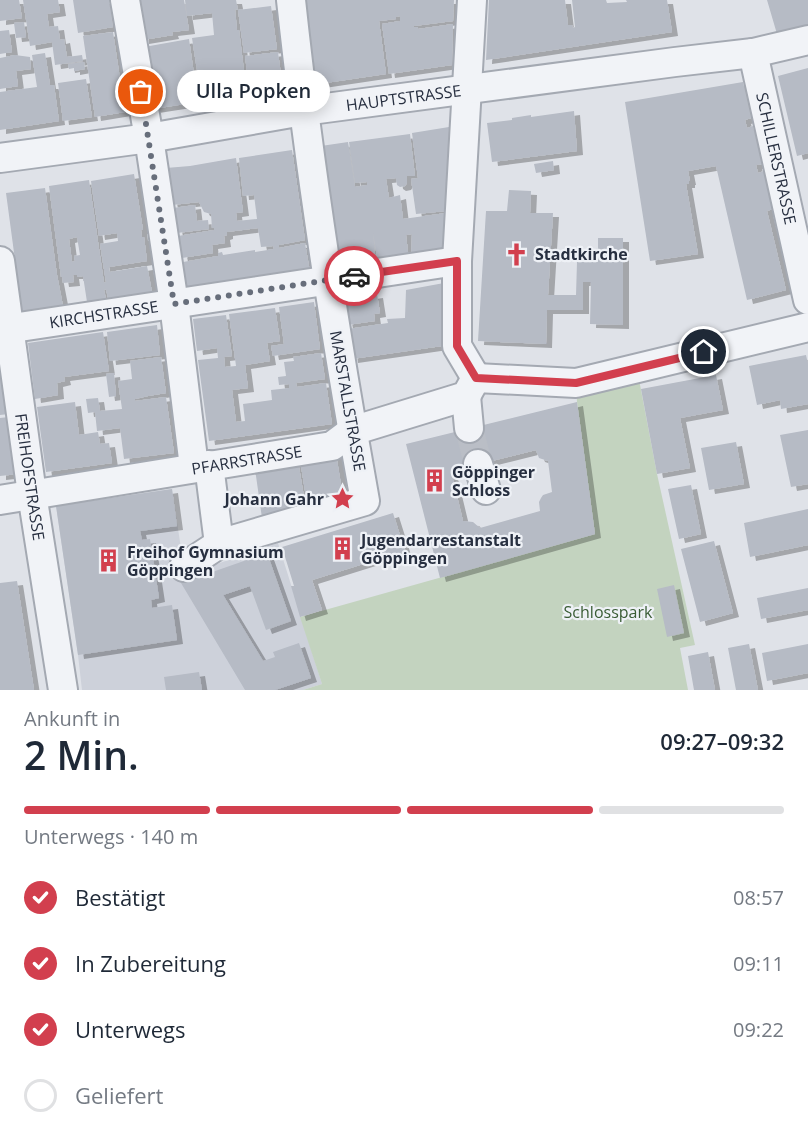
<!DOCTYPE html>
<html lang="de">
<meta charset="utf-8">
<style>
:root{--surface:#fff;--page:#f2f2f3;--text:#1f2937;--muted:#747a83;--line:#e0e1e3;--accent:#d23f4e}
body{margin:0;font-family:"Open Sans",sans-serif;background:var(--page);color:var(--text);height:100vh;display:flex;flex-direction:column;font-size:22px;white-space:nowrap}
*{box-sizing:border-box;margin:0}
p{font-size:20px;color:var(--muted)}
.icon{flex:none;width:33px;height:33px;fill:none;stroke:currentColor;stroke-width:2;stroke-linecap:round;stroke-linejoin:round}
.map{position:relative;height:690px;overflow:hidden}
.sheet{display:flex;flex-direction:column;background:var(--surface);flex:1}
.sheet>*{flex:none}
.pin{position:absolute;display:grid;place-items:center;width:51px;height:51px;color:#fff;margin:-26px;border:3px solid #fff;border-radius:50%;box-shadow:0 2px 6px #0007}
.courier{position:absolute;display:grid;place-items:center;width:60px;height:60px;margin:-30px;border:4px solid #d23f4e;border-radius:50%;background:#fff;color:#222;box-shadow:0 2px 8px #0007}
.bubble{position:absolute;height:42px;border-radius:21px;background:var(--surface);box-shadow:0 3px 15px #0003;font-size:20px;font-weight:600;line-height:42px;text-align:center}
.headline em{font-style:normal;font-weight:600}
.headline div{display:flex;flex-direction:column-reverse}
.headline{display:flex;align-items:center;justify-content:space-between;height:102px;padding:0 24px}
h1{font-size:39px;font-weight:600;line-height:45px}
.bar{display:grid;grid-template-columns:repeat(4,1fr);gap:9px 6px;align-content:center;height:72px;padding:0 24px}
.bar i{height:8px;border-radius:4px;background:var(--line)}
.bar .active{background:var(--accent)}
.bar p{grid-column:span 4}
ol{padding:0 24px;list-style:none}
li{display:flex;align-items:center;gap:18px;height:66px}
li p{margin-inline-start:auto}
li .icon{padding:6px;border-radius:50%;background:var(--accent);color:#fff;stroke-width:4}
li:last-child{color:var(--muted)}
li i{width:33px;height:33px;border:3px solid var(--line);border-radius:50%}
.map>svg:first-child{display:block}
.built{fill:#cdd1da}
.green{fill:#c3d3bf}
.building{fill:#b6bbc5;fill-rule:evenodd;filter:url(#shadow)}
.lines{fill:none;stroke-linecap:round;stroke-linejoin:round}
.minor-tunnel{stroke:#babec6;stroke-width:28;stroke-dasharray:28 14;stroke-linecap:butt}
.minor-casing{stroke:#a4a9b2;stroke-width:32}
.minor{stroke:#f1f3f7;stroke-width:28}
.done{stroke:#676e7b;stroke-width:6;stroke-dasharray:0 10.8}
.route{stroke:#d23f4e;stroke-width:8}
.labels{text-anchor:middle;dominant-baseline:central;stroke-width:4.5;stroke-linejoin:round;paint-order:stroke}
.street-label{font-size:16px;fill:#272f40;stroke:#eef1f6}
.poi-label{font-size:16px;font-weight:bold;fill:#272f40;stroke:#eef1f6;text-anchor:start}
.park-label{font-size:16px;fill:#395c34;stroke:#eef1f6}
</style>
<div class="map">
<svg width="808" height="690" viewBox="0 0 808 690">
<defs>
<filter id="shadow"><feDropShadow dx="6" dy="4" stdDeviation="0" flood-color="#0004"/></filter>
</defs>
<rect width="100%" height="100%" fill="#dfe2e8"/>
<!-- built -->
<path class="built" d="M172 489 185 575 278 543 322 684 303 690H82L78 655 56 506Z"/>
<!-- green -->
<path class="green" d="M637 369 657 474 695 645 680 648 688 690H303L322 684 300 617 595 534 577 402 576 383Z"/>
<!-- building -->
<path class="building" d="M0 0H19L22 18 0 21Z
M23 0H58L60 12 47 14 49 27 58 26 60 40 64 39 67 57 82 55 83 61 55 65 52 42 30 46Z
M73 0H109L113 27 78 33Z
M138 0H184L189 30 172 32 173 35 143 40Z
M185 0H236L238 10 235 9 237 30H239L247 95 202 102 192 38 214 35 212 13 187 16Z
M302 0H454L453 21 414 26V27H418V29L453 24 452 65 389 74 382 24 400 21V16L396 17V19L379 21 386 74 312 85Z
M489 0H565L568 25H572L573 28 575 27 572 0H606L607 3 627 2 626 0H667L672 32 486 60Z
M767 0H808V25L777 34Z
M271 6 277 49 244 53 238 10Z
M24 22 26 37 16 38 14 23Z
M9 30 12 52 0 54V31Z
M113 32 125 112 95 117 83 36Z
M189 39 198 102 153 109 144 47Z
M278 52 283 90 250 95 245 56Z
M45 53 50 85H54L59 121 0 130V92L37 87 32 55Z
M15 55 30 57 31 69 16 71 18 86 0 89V58Z
M84 62 85 69 74 71V68L69 69 68 64Z
M808 68V153L797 156 778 76Z
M86 79 92 117 63 121 58 83Z
M743 82 751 118 745 120 747 128 753 126 762 164 756 165 758 173 764 171 773 209 767 211 786 290 747 300 716 166 688 171 690 181H689V184H686L698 254 650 261 625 102Z
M574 111 577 151 492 162 487 123 512 120V118L531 115V117Z
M449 127 446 211 416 214 411 179 418 178 412 133Z
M410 134 415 176H407V183L405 186 400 187 397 185 396 178 386 179 389 198 400 195 403 219 446 213 443 255 411 260 412 234 406 235 409 260 378 263 373 233 376 264 338 269 321 146 348 142 355 187 367 185V182L355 183 349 142Z
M292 150 305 240 279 245V248L305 243 310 272 186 291 183 262 218 256V253L222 252 223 255 255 250V252L274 249 273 246 261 247 258 228 227 232V235L224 236 225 243 212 245 213 253 182 258 178 236 214 230V228H212L211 214 204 212 199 202 172 205 166 168 190 166 236 158 243 212 236 213 237 221 257 219 254 195 243 196 239 158Z
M553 161 554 170 536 173 534 164Z
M134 174 143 230H141L142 237H144L147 261 109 267 110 272 147 266 152 292 108 298 106 289 104 290 106 299 87 302 83 276 77 277V275H73L74 282 63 283 62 277H61L49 186 89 180 104 283 106 282 100 244 118 241 117 233 99 236 91 181ZM77 237 80 255 74 256 75 261 72 262 69 239Z
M45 188 57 275 63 306 22 312 6 193Z
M509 190 531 191 530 213H553L548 295H576L577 262H598V238H623V325L590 324 591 282H583V310H547L546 344 478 341 486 211H507Z
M195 205 197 221 208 220 209 229 177 233 173 208Z
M444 283 442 346 352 359 348 329 388 323 387 319 405 318 406 290Z
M377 294 380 313 374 314 375 321 347 325 343 299Z
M314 302 320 349 273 356 271 346 284 344 279 307Z
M275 308 280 341 267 343 270 361 245 365 248 388 232 390 236 422 245 421 243 404 272 400 271 390 289 388V384L279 385 278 377 286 376 284 362 294 361 293 357 321 353 325 379 296 383 297 387 326 383 332 424 209 441 198 360 218 358 217 348 197 351 193 319 226 315 232 356 224 357 225 367 236 366 229 314Z
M157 325 160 355 110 361 107 332Z
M103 332 109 371 64 377 65 381 57 383 58 395 35 399 28 343Z
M806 355 808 364V404L781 409 780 400 757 405 749 366Z
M161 357 166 393 148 396 135 399V401L166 397 174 453 124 459 120 428 97 431 95 412 88 413 86 399 98 398 100 411 122 409 118 381 132 379 130 361Z
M0 361 9 414 0 415Z
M114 373 116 396 109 397 106 374Z
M716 375 723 410 680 418 690 468 657 474 641 389Z
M75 402 79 435 98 432 100 444 109 443 112 463 46 472 37 407Z
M577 402 595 534 440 578 406 444ZM536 450 539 458 548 461 552 492 543 495 541 498 539 502 540 511 480 528 473 522 463 521 451 471Z
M9 417 18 474 0 476V418Z
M808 430V484L791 487 780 435Z
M736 442 744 484 709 490 701 448Z
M336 454 343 497 308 509 300 460Z
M298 461 306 509 263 525 255 469Z
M691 485 701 534 679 539 668 489Z
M172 489 177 526 140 531 142 540 150 539 159 598 151 600 152 608 172 605 177 640 78 655 56 506Z
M808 509V545L750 557 744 523Z
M393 513 405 551 312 580 322 610 300 617 291 586H294L282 547Z
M714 541 733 613 700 622 681 549Z
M267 553 291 621 266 630 250 586 223 595 263 661 275 657 273 652 299 643 311 678 275 690H245L181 583Z
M17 581 20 600 34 690H0V583Z
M674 585 684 633 667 637 657 589Z
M808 588V610L761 619 757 598Z
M749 644 758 690H736L728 648Z
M808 644V673L767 681 762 653Z
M708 652 715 690H694L688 656Z
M199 672 202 690H166L164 677Z"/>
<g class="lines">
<!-- minor-tunnel -->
<path class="minor-tunnel" d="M469 428 478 464"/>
<defs>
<g id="minor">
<path d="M125 0 149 138 174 304 194 467"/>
<path d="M472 0 457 261V346L476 378"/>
<path id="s1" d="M753 53 808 300"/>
<path id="s2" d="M0 158 149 138 303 111 675 62 753 53 808 40"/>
<path id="s3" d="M0 261 32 494 63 690"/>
<path id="s4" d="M0 330 457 261"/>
<path d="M476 378 576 383 808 327"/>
<path d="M466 396 469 428"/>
<path d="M478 464 486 490"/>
<path d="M209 465 219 544 365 501C335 334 309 168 291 0"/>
<path id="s5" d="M0 500 332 446 352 431 466 396 476 378"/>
<path d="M184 567 219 544"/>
</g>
</defs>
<!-- minor casing -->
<use href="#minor" class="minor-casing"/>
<!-- minor -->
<use href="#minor" class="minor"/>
</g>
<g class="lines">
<!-- done -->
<path class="done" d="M141 92 174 304 354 276"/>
<!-- route -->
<path class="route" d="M354 276 457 261V346L476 378 576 383 704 352"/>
</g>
<!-- icons -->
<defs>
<symbol id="church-bare" viewBox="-9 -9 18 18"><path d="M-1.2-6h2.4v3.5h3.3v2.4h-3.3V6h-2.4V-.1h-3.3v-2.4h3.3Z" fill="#d23f4e" stroke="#eef1f6" stroke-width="2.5" paint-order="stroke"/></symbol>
<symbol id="building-bare" viewBox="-9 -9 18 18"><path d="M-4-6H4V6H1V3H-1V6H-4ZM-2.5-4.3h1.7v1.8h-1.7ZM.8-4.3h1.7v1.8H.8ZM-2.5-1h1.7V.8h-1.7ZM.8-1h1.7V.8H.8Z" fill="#d23f4e" stroke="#eef1f6" stroke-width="2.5" paint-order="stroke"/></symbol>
<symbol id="sight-bare" viewBox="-9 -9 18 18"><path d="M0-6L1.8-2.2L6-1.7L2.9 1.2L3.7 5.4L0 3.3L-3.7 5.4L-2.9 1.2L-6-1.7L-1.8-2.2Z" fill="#d23f4e" stroke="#eef1f6" stroke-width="2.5" paint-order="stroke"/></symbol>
</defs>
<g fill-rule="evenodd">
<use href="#church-bare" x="500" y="238" width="33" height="33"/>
<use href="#building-bare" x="418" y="464" width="33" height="33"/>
<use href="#sight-bare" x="326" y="482" width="33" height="33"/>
<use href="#building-bare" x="326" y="532" width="33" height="33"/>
<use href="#building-bare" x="92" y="544" width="33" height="33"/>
</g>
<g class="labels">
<!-- street labels -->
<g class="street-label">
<text stroke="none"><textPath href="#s2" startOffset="408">HAUPTSTRASSE</textPath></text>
<text stroke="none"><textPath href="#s1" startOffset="108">SCHILLERSTRASSE</textPath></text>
<text stroke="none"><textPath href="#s4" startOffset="105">KIRCHSTRASSE</textPath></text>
<text transform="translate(348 401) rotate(80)">MARSTALLSTRASSE</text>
<text stroke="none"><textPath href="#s5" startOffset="250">PFARRSTRASSE</textPath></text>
<text stroke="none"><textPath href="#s3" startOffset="218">FREIHOFSTRASSE</textPath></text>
</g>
<!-- poi labels -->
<g class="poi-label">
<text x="535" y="254">Stadtkirche</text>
<text x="452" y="472">Göppinger<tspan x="452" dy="18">Schloss</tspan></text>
<text x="324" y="499" text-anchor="end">Johann Gahr</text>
<text x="361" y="540">Jugendarrestanstalt<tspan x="361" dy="18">Göppingen</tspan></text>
<text x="127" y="552">Freihof Gymnasium<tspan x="127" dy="18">Göppingen</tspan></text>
</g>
<!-- park labels -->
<g class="park-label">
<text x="608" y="612">Schlosspark</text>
</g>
</g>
</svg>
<div class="pin" style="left:141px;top:92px;background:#ea580c"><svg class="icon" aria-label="bag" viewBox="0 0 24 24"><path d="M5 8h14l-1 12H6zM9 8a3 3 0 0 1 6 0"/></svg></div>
<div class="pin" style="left:704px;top:352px;background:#1f2937"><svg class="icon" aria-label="home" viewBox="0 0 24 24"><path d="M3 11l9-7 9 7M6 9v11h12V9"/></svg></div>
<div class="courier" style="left:354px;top:276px"><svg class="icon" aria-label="car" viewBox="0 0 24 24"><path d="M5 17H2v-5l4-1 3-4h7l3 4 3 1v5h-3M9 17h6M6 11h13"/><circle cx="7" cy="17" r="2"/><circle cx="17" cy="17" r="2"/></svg></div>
<div class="bubble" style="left:177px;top:70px;width:153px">Ulla Popken</div>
</div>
<section class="sheet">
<div class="headline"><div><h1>2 Min.</h1><p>Ankunft in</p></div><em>09:27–09:32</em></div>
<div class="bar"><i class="active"></i><i class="active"></i><i class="active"></i><i></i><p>Unterwegs · 140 m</p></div>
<ol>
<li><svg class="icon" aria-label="check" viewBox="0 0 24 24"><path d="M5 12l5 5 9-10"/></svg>Bestätigt<p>08:57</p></li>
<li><svg class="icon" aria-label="check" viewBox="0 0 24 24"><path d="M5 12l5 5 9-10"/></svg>In Zubereitung<p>09:11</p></li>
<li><svg class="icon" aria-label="check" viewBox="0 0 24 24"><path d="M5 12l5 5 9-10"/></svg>Unterwegs<p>09:22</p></li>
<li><i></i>Geliefert</li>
</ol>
</section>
